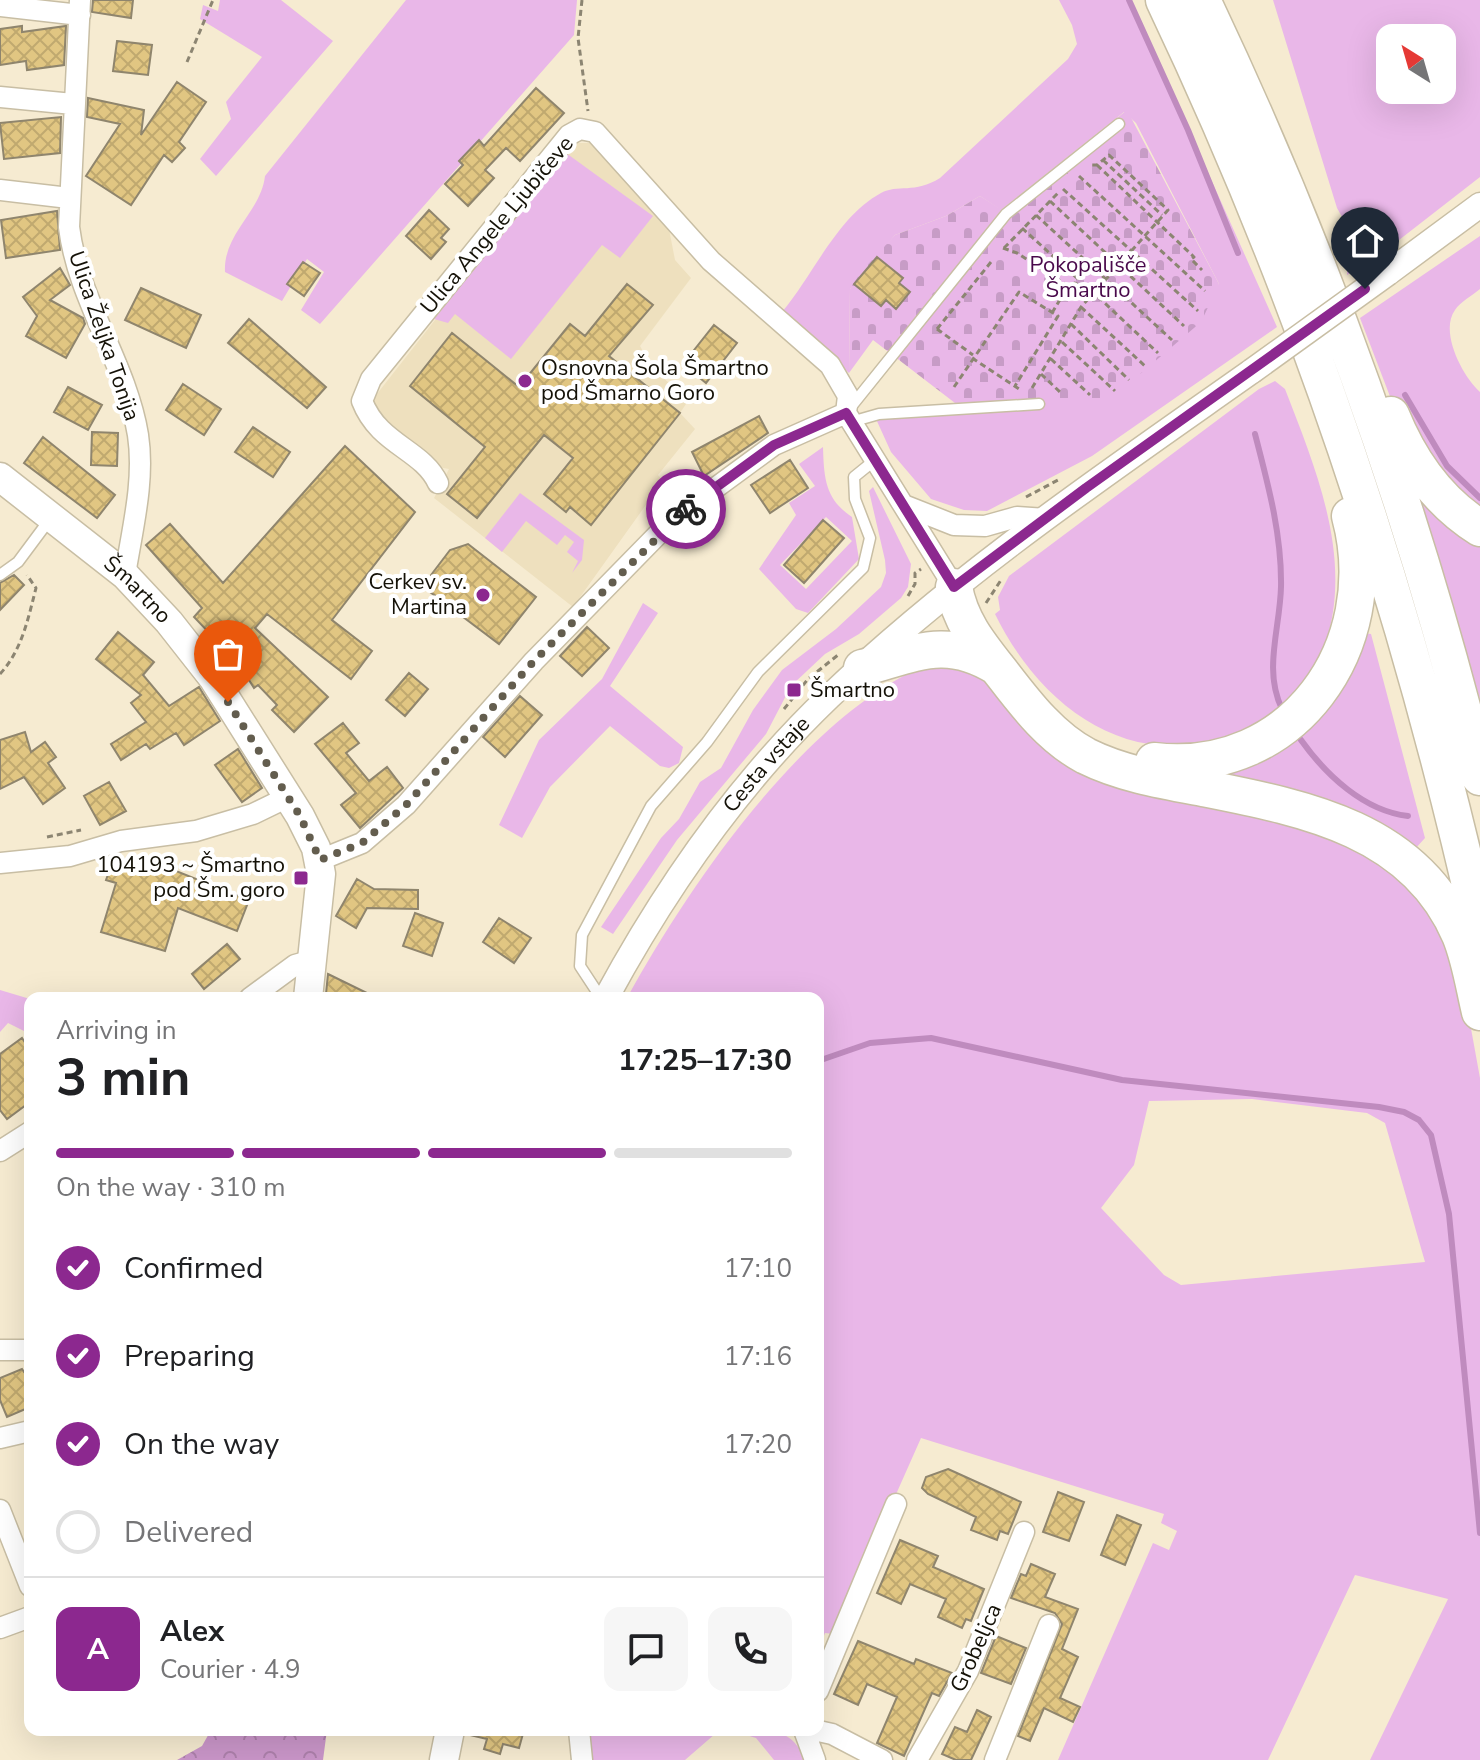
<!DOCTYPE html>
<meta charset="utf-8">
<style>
:root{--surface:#fff;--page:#f6f6f6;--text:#202124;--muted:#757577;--line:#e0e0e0;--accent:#8c288f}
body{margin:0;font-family:"Nunito Sans",sans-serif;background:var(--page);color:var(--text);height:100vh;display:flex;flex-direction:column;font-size:30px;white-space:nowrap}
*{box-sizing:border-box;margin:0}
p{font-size:26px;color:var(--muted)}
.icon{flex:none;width:44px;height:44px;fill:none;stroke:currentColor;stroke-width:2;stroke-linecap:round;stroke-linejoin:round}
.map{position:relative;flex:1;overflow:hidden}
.details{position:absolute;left:24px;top:992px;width:800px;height:744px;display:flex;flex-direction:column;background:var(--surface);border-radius:16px;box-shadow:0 8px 32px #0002}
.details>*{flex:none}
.needle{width:52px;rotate:323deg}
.buttons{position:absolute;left:1376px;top:24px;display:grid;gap:16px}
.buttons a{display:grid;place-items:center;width:80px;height:80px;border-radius:16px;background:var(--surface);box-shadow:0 8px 32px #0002;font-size:40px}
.pin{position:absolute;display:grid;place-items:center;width:68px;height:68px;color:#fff;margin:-82px -34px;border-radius:50% 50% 50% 0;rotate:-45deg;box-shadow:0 0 8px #0007}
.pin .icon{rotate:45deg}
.courier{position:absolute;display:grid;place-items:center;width:80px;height:80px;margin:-40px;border:6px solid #8c288f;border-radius:50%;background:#fff;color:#222;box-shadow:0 2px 10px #0007}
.head em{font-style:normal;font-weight:700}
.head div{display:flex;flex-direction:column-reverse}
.head{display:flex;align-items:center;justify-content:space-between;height:136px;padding:0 32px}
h1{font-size:52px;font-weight:700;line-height:60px}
.bar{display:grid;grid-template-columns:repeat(4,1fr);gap:12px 8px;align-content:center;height:96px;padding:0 32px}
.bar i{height:10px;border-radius:6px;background:var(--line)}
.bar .selected{background:var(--accent)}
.bar p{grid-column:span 4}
.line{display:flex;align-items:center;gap:20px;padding:0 32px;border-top:2px solid var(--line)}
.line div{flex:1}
.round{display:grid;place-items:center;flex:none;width:84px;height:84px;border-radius:16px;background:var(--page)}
ol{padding:0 32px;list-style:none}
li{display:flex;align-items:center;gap:24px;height:88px}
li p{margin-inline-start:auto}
li .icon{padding:8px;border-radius:50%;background:var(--accent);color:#fff;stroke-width:4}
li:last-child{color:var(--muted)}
li i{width:44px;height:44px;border:4px solid var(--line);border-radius:50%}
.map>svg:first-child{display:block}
.built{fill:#eee0be}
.grass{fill:#e9b7e8;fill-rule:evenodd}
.forest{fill:url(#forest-crowns)}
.cemetery{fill:url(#cemetery-stones)}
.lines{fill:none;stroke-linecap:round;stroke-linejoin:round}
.stream{stroke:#bf8bbe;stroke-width:6}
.building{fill:url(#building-cross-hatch);stroke:#8f856d;stroke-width:2}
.service-casing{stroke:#c8bea4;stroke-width:13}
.minor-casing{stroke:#c8bea4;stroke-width:23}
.tertiary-casing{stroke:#c8bea4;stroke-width:27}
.secondary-casing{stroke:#c8bea4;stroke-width:31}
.motorway-casing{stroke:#c8bea4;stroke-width:39}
.path{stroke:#8c8572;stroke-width:3;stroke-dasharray:6 4;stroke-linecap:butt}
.service{stroke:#fff;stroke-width:10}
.minor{stroke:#fff;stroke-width:20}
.tertiary{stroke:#fff;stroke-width:24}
.secondary{stroke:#fff;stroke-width:28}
.motorway{stroke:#fff;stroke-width:36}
.tertiary-bridge-casing{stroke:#c8bea4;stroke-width:27;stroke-linecap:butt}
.tertiary-bridge{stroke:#fff;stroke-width:24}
.done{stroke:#635d4e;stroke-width:8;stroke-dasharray:0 14.4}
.route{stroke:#8c288f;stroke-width:10}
.poi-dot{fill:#8c288f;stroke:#fff;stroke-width:3}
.labels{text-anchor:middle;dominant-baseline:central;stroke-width:8;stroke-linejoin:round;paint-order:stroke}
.street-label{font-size:22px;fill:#141107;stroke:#fff}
.park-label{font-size:22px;fill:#49094b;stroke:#fff}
.poi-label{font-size:22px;fill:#141107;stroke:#fff;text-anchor:start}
</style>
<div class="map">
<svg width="1480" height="1760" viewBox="0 0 1480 1760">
<defs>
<pattern id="forest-crowns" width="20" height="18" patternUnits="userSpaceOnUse" patternTransform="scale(2)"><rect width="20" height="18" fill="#ca96c9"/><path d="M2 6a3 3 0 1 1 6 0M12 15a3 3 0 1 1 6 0" fill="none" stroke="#ad80ab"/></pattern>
<pattern id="cemetery-stones" width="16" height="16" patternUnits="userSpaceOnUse" patternTransform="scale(2)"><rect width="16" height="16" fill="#e9b7e8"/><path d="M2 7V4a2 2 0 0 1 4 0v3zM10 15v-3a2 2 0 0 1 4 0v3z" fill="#c79cc6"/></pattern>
<pattern id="building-cross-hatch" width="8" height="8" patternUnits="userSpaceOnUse" patternTransform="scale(2)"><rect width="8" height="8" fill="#e1c682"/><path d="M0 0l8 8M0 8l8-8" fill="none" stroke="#c0a96f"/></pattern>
</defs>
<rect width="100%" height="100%" fill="#f6ebd1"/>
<!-- built -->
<path class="built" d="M574 143H592L669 229 675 260 691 278 640 346 653 369 684 396 686 404 680 413 695 429 658 475 663 481 573 607 434 498 449 469 438 467 373 411V399Z"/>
<!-- grass -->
<path class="grass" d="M220 0H281L333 41 216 176 200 159 231 119 226 102 262 57 200 19 203 5 218 11Z
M406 0H577L574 35 320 324 301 310 324 272 307 259 282 301 225 272C223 233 261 212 265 176Z
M1059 0H1131L1277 327 1092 456 987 511 964 510 931 499 891 452 876 419 891 410 955 403 1052 399 1219 284 1136 123 1124 112 1001 210 980 196 946 216 895 235 850 289 849 373 782 312C814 274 837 217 881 193 897 184 915 194 940 178L1068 59 1077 44 1072 25Z
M1273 0H1480V177L1381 254 1347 275 1349 229 1337 208ZM1390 38H1442V90H1390Z
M566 153 653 216 620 258 602 245 511 359 455 314 448 323 434 319Z
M1480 236V289C1473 295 1460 302 1455 310 1439 332 1463 377 1480 392V518L1399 420 1360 318Z
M1275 381 1285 389C1316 469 1355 561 1324 648 1311 682 1283 710 1251 726 1142 781 1044 714 995 614L1000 610 998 597 1009 576 1259 389Z
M823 447C824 478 825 499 852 517L859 559 808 613 796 609 759 569 796 515 789 503 815 486 799 464ZM826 517 852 541 806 589 780 565Z
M1415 484 1480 538V699Z
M873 487 911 564 908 587 901 598 859 634 825 654 791 686 766 734 677 840 613 934 601 927 661 838 679 819 700 782 721 768 753 710 782 670 836 629 881 587 886 573 885 560 869 491Z
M520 493 584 540 582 560 572 573 578 561 567 552 574 542 565 535 557 545 526 521 502 552 485 538Z
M643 603 658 613 610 686 683 747 679 763 669 768 660 766 610 726 550 787 522 838 499 825 539 740 602 679Z
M1362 633 1371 634 1425 838 1415 849 1203 770 1239 761Z
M973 663 1039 728 1394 863 1456 946 1480 1078V1760H1370L1448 1599 1355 1575 1268 1760H1058L1153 1543 1169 1550 1177 1531 1161 1523 1164 1514 921 1438 834 1634 825 1633 818 1652V998H627C688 887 797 728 913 671 929 664 955 665 973 663ZM1252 1099 1367 1113 1385 1123 1425 1262 1181 1285 1164 1275 1101 1208 1134 1165 1149 1101Z
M0 990 30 999V1034L8 1023 0 1032Z
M587 1730H728L715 1734 685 1760H590Z
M730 1730C763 1730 791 1724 805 1760H774L756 1738Z"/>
<!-- forest -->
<path class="forest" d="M211 1730H327L323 1760H177L202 1746Z"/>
<!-- cemetery -->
<path class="cemetery" d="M1127 110 1219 284 1201 322 1112 398 955 403 873 340 849 373 850 289 861 272 895 235 946 216 980 196 1002 210Z"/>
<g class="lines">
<!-- stream -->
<path class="stream" d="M1129 0 1188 130 1238 253
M1405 395 1447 466 1480 498
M1255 434C1268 484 1282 535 1281 587 1280 629 1263 670 1282 709
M1301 740C1326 775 1364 811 1408 816
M818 1061 870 1043 931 1038 1122 1080 1379 1107 1404 1112 1419 1120 1431 1135 1449 1214 1480 1533"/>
</g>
<!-- building -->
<path class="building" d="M93 0H133L131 18 92 12Z
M22 26V32L66 26 64 65 27 70 26 61 0 65V29Z
M117 41 152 45 148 75 113 71Z
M177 82 206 102 179 142 185 148 172 162 164 155 131 205 86 176 120 124 87 117 88 98 144 110 141 135Z
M536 88 564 113 520 161 506 148 485 170 494 178 468 206 445 184 463 165 459 161 479 140 484 146Z
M61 117 60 153 4 159 0 123Z
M429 210 449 229 441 238 446 242 431 259 406 236Z
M57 211 60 250 6 258 1 220Z
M877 257 903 278 899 283 910 292 896 309 886 300 881 306 854 284Z
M303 262 320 273 304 296 287 284Z
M60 268 70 285 50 300 83 318 85 324 66 358 26 336 37 316 23 297Z
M627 284 653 305 609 356 680 413 591 525 570 507 566 512 544 494 573 458 544 435 477 518 447 494 485 447 410 386 452 333 519 387 570 324 585 336Z
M141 288 201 315 186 348 125 320Z
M249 319 326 387 307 408 228 343Z
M714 325 737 343 706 383 683 364Z
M183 384 221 409 204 435 166 410Z
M68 387 102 405 88 430 54 412Z
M759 416 768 433 704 476 692 452Z
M253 427 290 452 273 477 235 452Z
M92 432 118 433 117 466 91 465Z
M43 437 115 495 97 518 24 463Z
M345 446 415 512 332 620 372 651 351 679 267 614 255 628 328 697 294 732 272 710 277 705 258 685 254 688 239 664 194 617 202 608 146 545 170 524 223 583Z
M790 460 808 488 770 513 751 485Z
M823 520 844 538 804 583 784 565Z
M468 544 536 597 499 644 430 592 431 575 450 550Z
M14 575 24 585 0 610V583Z
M587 627 609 648 582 676 560 656Z
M118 632 154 662 143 675 169 706 199 687 220 721 184 745 176 733 150 749 146 744 121 760 111 744 146 722 131 703 141 695 96 659Z
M409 673 428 689 405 716 386 700Z
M520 696 542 715 505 757 483 737Z
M343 723 359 743 346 753 369 781 387 767 403 788 360 828 341 805 356 793 315 744Z
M25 732 31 752 45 742 56 757 48 763 65 788 43 804 24 777 0 789V740Z
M238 749 262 788 242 802 215 765Z
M109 782 126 811 100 825 84 796Z
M114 858 142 869 146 859 249 900 237 931 178 908 165 951 101 932 116 883 106 880Z
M357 879 374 889 418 890V909L367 908 356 928 336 916Z
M415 913 443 923 432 956 403 946Z
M499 918 531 938 514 963 483 942Z
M227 944 240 959 204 989 192 974Z
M328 974 377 998H333L326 994Z
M22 1038 30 1050V1102L7 1119 0 1110V1054Z
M22 1369 24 1372 30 1369V1407L7 1417 0 1400V1378Z
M948 1469 1021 1502 1008 1534 1000 1531 997 1540 971 1530 976 1517 928 1494 922 1488 926 1477Z
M1058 1492 1084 1502 1069 1541 1043 1532Z
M1117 1515 1141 1525 1125 1565 1101 1555Z
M900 1540 938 1556 933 1567 984 1589 971 1621 966 1619 962 1628 938 1617 946 1599 910 1584 901 1604 877 1593Z
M1031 1564 1055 1574 1045 1597 1078 1609 1062 1649 1078 1657 1060 1698 1080 1707 1073 1722 1044 1708 1030 1741 1018 1736 1062 1624 1055 1613 1011 1598 1021 1574 1026 1576Z
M996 1636 1026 1648 1011 1684 981 1673Z
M858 1641 914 1664 916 1659 952 1673 939 1696 932 1693 904 1756 877 1743 897 1697 867 1684 858 1705 834 1694Z
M977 1710 991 1717 971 1760H956L942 1754 955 1727 967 1732Z
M471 1730H524L519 1748 503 1744 500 1754 484 1749 487 1739 470 1735Z"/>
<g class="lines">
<defs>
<path id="service" d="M850 408 1006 214 1119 124
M851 422 879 414 1039 404
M0 575 18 562 50 519
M601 998 580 966 582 935 651 806 707 742 758 672 863 568 870 538 855 499 854 477 875 460"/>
<path id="minor" d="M80 0 69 227C78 301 126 362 138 435 145 481 132 530 125 575
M0 6 80 15
M0 97 73 104
M0 190 69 198
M846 413 954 587
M438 483C422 449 379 445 362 401L371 379 569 135 580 129 595 132 711 261 830 365 848 396 846 413
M906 506 954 525 985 526 1017 517 1046 519
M320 860 362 843 406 805 534 661 673 519 774 445 846 413
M0 863 70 856 121 841 196 831 253 814 288 797
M250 998 295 965 313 960
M0 1151 30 1132
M0 1350H30
M0 1438 30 1431
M0 1510 30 1586
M0 1628 30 1617
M818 1691 896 1504
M579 1730 582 1760
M804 1730 815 1760
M814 1730 832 1734 882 1760
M917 1760 968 1671 1024 1532
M995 1760 1049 1625"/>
<g id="tertiary">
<path d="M1388 273 1480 205"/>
<path id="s1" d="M606 998C665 889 739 783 829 697 958 574 1106 474 1252 371"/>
</g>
<g id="secondary">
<path id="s2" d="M0 477 125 575 169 622 213 678 300 816 316 848 321 874 308 998"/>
<path d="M444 1760 450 1730"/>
</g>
<path id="motorway" d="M1164 0C1305 296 1408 608 1480 928
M1202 0C1320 248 1414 510 1480 777
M1391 415C1410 462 1437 501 1480 528
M954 587C960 623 982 648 1004 676 1027 706 1052 738 1086 756 1122 774 1165 781 1203 788 1304 808 1415 829 1460 935 1470 959 1474 987 1480 1012
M862 668C915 654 945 635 997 667
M1154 761C1293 777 1385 646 1350 516"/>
</defs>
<!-- service casing -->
<use href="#service" class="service-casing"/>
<!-- minor casing -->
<use href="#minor" class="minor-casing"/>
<!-- tertiary casing -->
<use href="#tertiary" class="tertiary-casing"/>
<!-- secondary casing -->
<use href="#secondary" class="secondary-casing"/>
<!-- motorway casing -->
<use href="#motorway" class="motorway-casing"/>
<!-- path -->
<path class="path" d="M582 0 578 38 588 111
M187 62 213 0
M1103 160 1162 215
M1097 165 1194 257 1191 259 1202 270
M1079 176 1205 291
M1063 189 1198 311
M1050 201 1184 326
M1036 215 1172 340
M1022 228 1078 279 1075 282
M1003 248 1017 253 1068 286 1075 283 1094 293 1158 353
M1004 248 1059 192
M1081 307 1145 366
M1052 313 1068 286
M1071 324 1129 380
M937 329 991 262
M937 329 973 355
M1062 342 1115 391
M972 358 1022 391
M1051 359 1090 395
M1041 374 1061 393
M954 387 1019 292 1058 316 1015 386
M1032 388 1081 307 1168 210 1109 155 1097 165H1091
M1026 497 1058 480
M908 596 915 584V573L921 569
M986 603 1001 580
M0 674C22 650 28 619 36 588L27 575
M784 709 808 679 838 655
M47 837 81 830"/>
<!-- service -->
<use href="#service" class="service"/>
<!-- minor -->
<use href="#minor" class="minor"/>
<!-- tertiary -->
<use href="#tertiary" class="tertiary"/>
<!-- secondary -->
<use href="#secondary" class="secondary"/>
<!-- motorway -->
<use href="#motorway" class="motorway"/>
<defs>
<path id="tertiary-bridge" d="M1252 371 1388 273"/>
</defs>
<!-- tertiary-bridge casing -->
<use href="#tertiary-bridge" class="tertiary-bridge-casing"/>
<!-- tertiary-bridge -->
<use href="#tertiary-bridge" class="tertiary-bridge"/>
</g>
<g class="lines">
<!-- done -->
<path class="done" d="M228 702 300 816 320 860 362 843 406 805 534 661 686 509"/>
<!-- route -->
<path class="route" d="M686 509 774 445 846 413 954 587 1086 488 1365 289"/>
</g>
<!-- markers -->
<g class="poi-dot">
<circle cx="525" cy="381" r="8"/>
<circle cx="483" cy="595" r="8"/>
<rect x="786" y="682" width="16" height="16" rx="4"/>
<rect x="293" y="870" width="16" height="16" rx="4"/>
</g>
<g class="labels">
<!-- street labels -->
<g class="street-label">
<text transform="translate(497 225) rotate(-50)">Ulica Angele Ljubičeve</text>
<text transform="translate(104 336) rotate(71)">Ulica Željka Tonija</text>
<text stroke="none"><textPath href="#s2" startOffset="178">Šmartno</textPath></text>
<text stroke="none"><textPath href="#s1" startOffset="284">Cesta vstaje</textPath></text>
<text transform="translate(976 1648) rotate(-66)">Grobeljca</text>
</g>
<!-- park labels -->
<g class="park-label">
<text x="1088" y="265">Pokopališče<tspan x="1088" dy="25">Šmartno</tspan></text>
</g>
<!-- poi labels -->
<g class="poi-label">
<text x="541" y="368">Osnovna Šola Šmartno<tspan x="541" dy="25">pod Šmarno Goro</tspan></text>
<text x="467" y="582" text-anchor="end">Cerkev sv.<tspan x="467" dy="25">Martina</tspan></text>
<text x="810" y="690">Šmartno</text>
<text x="285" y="865" text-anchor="end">104193 ~ Šmartno<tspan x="285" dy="25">pod Šm. goro</tspan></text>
</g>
</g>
</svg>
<div class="buttons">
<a><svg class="needle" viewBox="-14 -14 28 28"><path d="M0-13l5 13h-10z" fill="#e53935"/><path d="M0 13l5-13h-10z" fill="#757577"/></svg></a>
</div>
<div class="pin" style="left:228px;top:702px;background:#ea580c"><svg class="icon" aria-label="bag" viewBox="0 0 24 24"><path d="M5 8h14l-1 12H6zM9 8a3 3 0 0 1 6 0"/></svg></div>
<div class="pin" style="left:1365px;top:289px;background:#1f2937"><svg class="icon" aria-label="home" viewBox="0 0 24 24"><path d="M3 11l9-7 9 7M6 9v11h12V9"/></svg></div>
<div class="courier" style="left:686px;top:509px"><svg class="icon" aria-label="bike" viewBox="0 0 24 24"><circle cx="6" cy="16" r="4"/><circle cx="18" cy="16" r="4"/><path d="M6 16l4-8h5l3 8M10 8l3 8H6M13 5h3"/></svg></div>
<section class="details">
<div class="head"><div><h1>3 min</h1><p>Arriving in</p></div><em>17:25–17:30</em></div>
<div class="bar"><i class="selected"></i><i class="selected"></i><i class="selected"></i><i></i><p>On the way · 310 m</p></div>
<ol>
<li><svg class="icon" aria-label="check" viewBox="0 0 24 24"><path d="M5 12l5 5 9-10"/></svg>Confirmed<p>17:10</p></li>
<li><svg class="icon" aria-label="check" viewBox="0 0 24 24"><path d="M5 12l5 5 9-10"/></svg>Preparing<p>17:16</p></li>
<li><svg class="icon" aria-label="check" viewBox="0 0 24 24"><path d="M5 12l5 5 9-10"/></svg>On the way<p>17:20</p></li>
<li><i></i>Delivered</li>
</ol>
<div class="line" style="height:144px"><b class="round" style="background:var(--accent);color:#fff">A</b><div><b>Alex</b><p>Courier · 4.9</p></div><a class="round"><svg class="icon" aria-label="chat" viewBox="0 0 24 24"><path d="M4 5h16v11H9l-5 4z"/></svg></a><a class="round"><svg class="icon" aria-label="phone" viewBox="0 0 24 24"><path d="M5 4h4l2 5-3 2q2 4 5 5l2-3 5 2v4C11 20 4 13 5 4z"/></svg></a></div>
</section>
</div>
